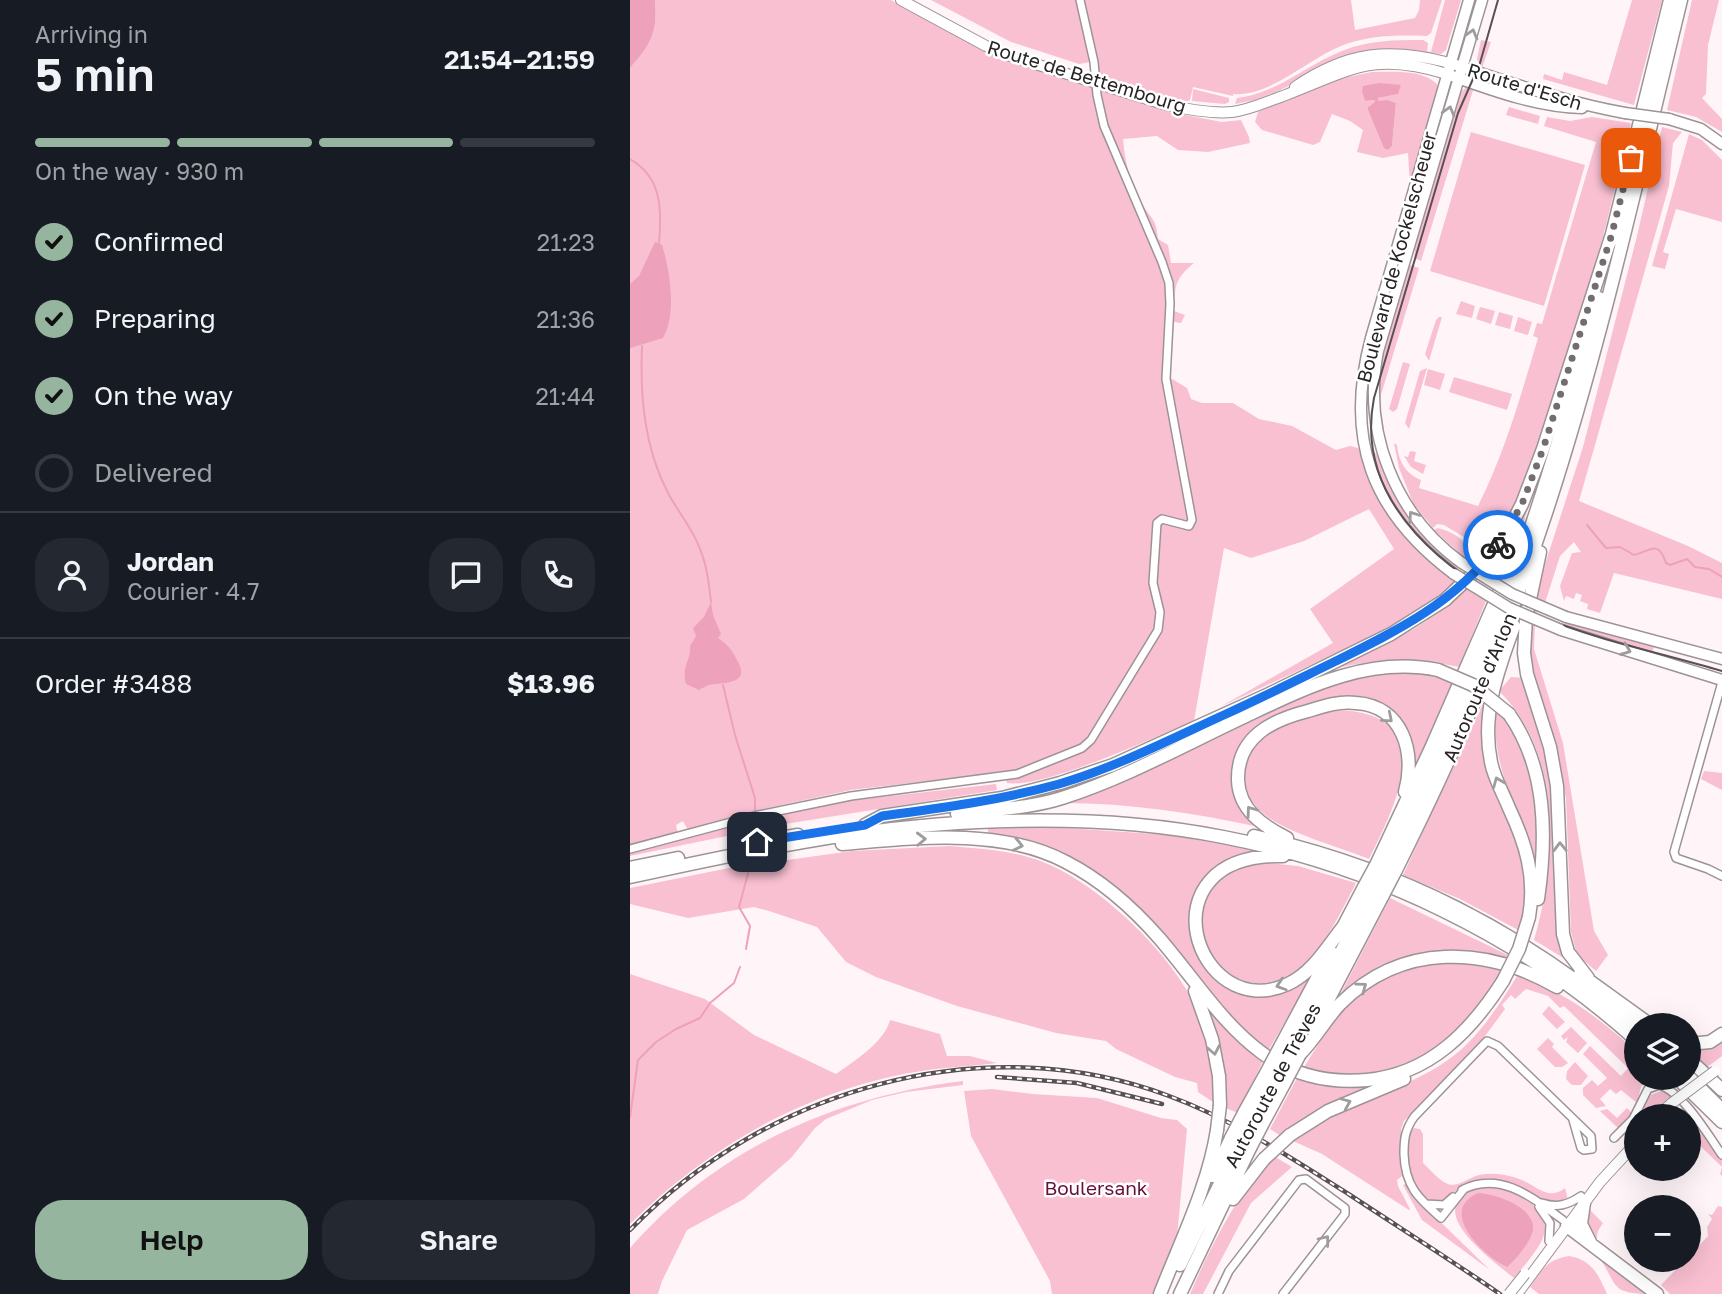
<!DOCTYPE html>
<meta charset="utf-8">
<style>
:root{--surface:#171b24;--page:#242831;--text:#f1f3f6;--muted:#9ea1a6;--line:#363941;--accent:#96b59f}
body{margin:0;font-family:"Golos Text",sans-serif;background:var(--page);color:var(--text);height:100vh;display:flex;flex-direction:column;font-size:26px;white-space:nowrap}
*{box-sizing:border-box;margin:0}
p{font-size:23px;color:var(--muted)}
.icon{flex:none;width:38px;height:38px;fill:none;stroke:currentColor;stroke-width:2;stroke-linecap:round;stroke-linejoin:round}
.map{position:relative;flex:1;overflow:hidden}
.side{display:flex;flex-direction:column;background:var(--surface);width:630px}
.side>*{flex:none}
.tools{position:absolute;left:994px;top:1013px;display:grid;gap:14px}
.tools a{display:grid;place-items:center;width:77px;height:77px;border-radius:50%;background:var(--surface);box-shadow:0 7px 28px #0002;font-size:35px}
.pin{position:absolute;display:grid;place-items:center;width:60px;height:60px;color:#fff;margin:-30px;border-radius:14px;box-shadow:0 4px 10px #0006}
.courier{position:absolute;display:grid;place-items:center;width:70px;height:70px;margin:-35px;border:5px solid #1a73e8;border-radius:50%;background:#fff;color:#222;box-shadow:0 2px 9px #0007}
.summary em{font-style:normal;font-weight:600}
.summary div{display:flex;flex-direction:column-reverse}
.summary{display:flex;align-items:center;justify-content:space-between;height:119px;padding:0 35px}
h1{font-size:46px;font-weight:600;line-height:52px}
.bar{display:grid;grid-template-columns:repeat(4,1fr);gap:10px 7px;align-content:center;height:84px;padding:0 35px}
.bar i{height:9px;border-radius:5px;background:var(--line)}
.bar .selected{background:var(--accent)}
.bar p{grid-column:span 4}
.line{display:flex;align-items:center;gap:18px;padding:0 35px;border-top:2px solid var(--line)}
.line div{flex:1}
.round{display:grid;place-items:center;flex:none;width:74px;height:74px;border-radius:28px;background:var(--page)}
ol{padding:0 35px;list-style:none}
li{display:flex;align-items:center;gap:21px;height:77px}
li p{margin-inline-start:auto}
li .icon{padding:7px;border-radius:50%;background:var(--accent);color:#111;stroke-width:4}
li:last-child{color:var(--muted)}
li i{width:38px;height:38px;border:4px solid var(--line);border-radius:50%}
.primary-button{display:flex;gap:14px;margin-top:auto;padding:14px 35px}
.primary-button a{flex:1;height:80px;border-radius:28px;background:var(--accent);color:#111;font-size:28px;font-weight:600;line-height:80px;text-align:center}
.primary-button a+a{background:var(--page);color:var(--text)}
main{display:flex;flex:1;min-height:0}
.map>svg:first-child{display:block}
.green{fill:#f9c0d2;fill-rule:evenodd}
.water{fill:#eda1ba}
.lines{fill:none;stroke-linecap:round;stroke-linejoin:round}
.stream{stroke:#eda1ba;stroke-width:2}
.street-casing{stroke:#9c9396;stroke-width:10}
.secondary-casing{stroke:#9c9396;stroke-width:12}
.primary-casing{stroke:#9c9396;stroke-width:13}
.highway-casing{stroke:#9c9396;stroke-width:15}
.street{stroke:#fff;stroke-width:7}
.secondary{stroke:#fff;stroke-width:10}
.primary{stroke:#fff;stroke-width:10}
.highway{stroke:#fff;stroke-width:12}
.tram{stroke:#575153;stroke-width:2}
.rail-casing{stroke:#575153;stroke-width:4.5}
.rail{stroke:#fff;stroke-width:2;stroke-dasharray:5;stroke-linecap:butt}
.secondary-bridge-casing{stroke:#9c9396;stroke-width:12;stroke-linecap:butt}
.primary-bridge-casing{stroke:#9c9396;stroke-width:13;stroke-linecap:butt}
.highway-bridge-casing{stroke:#9c9396;stroke-width:15;stroke-linecap:butt}
.secondary-bridge{stroke:#fff;stroke-width:10}
.primary-bridge{stroke:#fff;stroke-width:10}
.highway-bridge{stroke:#fff;stroke-width:12}
.oneway{stroke:#9e9c9d}
.done{stroke:#736d6f;stroke-width:7;stroke-dasharray:0 12.6}
.route{stroke:#1a73e8;stroke-width:9}
.labels{text-anchor:middle;dominant-baseline:central;stroke-width:5;stroke-linejoin:round;paint-order:stroke}
.street-label{font-size:19px;fill:#282425;stroke:#fff}
.park-label{font-size:19px;fill:#680f39;stroke:#fff}
</style>
<main>
<section class="side">
<div class="summary"><div><h1>5 min</h1><p>Arriving in</p></div><em>21:54–21:59</em></div>
<div class="bar"><i class="selected"></i><i class="selected"></i><i class="selected"></i><i></i><p>On the way · 930 m</p></div>
<ol>
<li><svg class="icon" aria-label="check" viewBox="0 0 24 24"><path d="M5 12l5 5 9-10"/></svg>Confirmed<p>21:23</p></li>
<li><svg class="icon" aria-label="check" viewBox="0 0 24 24"><path d="M5 12l5 5 9-10"/></svg>Preparing<p>21:36</p></li>
<li><svg class="icon" aria-label="check" viewBox="0 0 24 24"><path d="M5 12l5 5 9-10"/></svg>On the way<p>21:44</p></li>
<li><i></i>Delivered</li>
</ol>
<div class="line" style="height:126px"><a class="round"><svg class="icon" aria-label="person" viewBox="0 0 24 24"><circle cx="12" cy="8" r="4"/><path d="M4 21q1-7 8-7t8 7"/></svg></a><div><b>Jordan</b><p>Courier · 4.7</p></div><a class="round"><svg class="icon" aria-label="chat" viewBox="0 0 24 24"><path d="M4 5h16v11H9l-5 4z"/></svg></a><a class="round"><svg class="icon" aria-label="phone" viewBox="0 0 24 24"><path d="M5 4h4l2 5-3 2q2 4 5 5l2-3 5 2v4C11 20 4 13 5 4z"/></svg></a></div>
<div class="line" style="height:91px"><div>Order #3488</div><b>$13.96</b></div>
<div class="primary-button"><a>Help</a><a>Share</a></div>
</section>
<div class="map">
<svg width="1092" height="1294" viewBox="0 0 1092 1294">
<rect width="100%" height="100%" fill="#fff5f8"/>
<!-- green -->
<path class="green" d="M25 0H261L356 52 379 61 545 113 592 122 611 120 619 137 620 143 578 152 548 150 527 136 493 139C495 162 500 183 512 204 522 220 526 218 528 239L538 245 541 263H564C544 279 545 287 544 311L555 315 551 323 544 322 539 377 557 388 561 399 572 403H603L629 419 662 426 706 450 720 446 728 448 732 453 743 483 828 583 786 613 743 636 590 707 703 643 680 609 764 549 739 509 674 541 621 558 594 548 564 721C524 737 414 789 377 783L374 772 221 790 128 810 126 813 59 832 53 821 46 825 48 835 0 846V68C21 45 28 32 25 0Z
M301 0H721L725 30 785 18 789 10 790 0H812L801 33 797 36C768 35 739 35 711 46 678 59 640 97 603 94V96L563 87 560 100 551 104 475 81 461 62 449 64 381 42Z
M815 0H831L816 50 811 54 779 51 698 67 648 91 625 100 605 104 607 98C646 94 676 65 712 51 739 40 764 40 793 40L798 43 797 51 801 52Z
M1002 0H1032L1004 105 913 79 914 74 932 80 934 72 977 85Z
M1062 0H1089L1078 45 1076 94 1072 98 1092 119V132L1066 117 1037 110Z
M851 40 861 42 852 68 847 59Z
M742 72C762 72 792 69 807 84L808 100 804 99 780 186 778 153 753 158 727 152 733 130 720 121 702 114 690 142 683 145 632 130 625 122 628 112 693 82ZM771 85 767 94 748 98 749 101 766 103 762 146 757 150 738 110 740 105 745 103 744 100 735 101 732 91Z
M836 87H844L791 261 784 258 785 251 781 249 829 94Z
M563 89 599 98V102L595 104 562 101Z
M879 107 910 116 908 124 876 115Z
M917 117 940 121 962 117 1001 123 973 237 910 446 879 520 845 565 839 561 847 550V545L814 525 807 524 803 528 783 503 769 468 764 443 767 445C769 462 775 473 791 480L789 488 848 506C875 452 891 395 908 338L903 336 907 323 912 324 966 142 914 126Z
M1032 127 1052 132 1043 143 1039 186 949 501 1058 546 1092 563V599L984 573 970 613 957 609 958 604 950 601 952 595 946 593 944 599 936 596 934 601 930 586 942 553 951 552 944 542 930 556 915 603 910 601 905 621 904 649 933 743 964 931 978 955 966 971 947 955 941 932 936 798 923 735 906 682 899 650 904 598 953 447 1007 236Z
M841 132 955 165 914 306 800 271Z
M1059 134 1072 140 1092 160V222L1046 209 1033 252 1039 254 1035 269 1022 266Z
M777 264 789 268 751 395 749 409 754 429C731 395 766 303 777 264Z
M831 301 845 306 842 318 826 314Z
M850 307 865 311 861 324 846 319Z
M869 312 883 316 880 329 865 325Z
M809 317H812L799 361 795 354 806 320Z
M888 317 902 322 898 335 884 331Z
M773 362 780 364 767 409 763 412 759 409Z
M797 368 779 429 775 423 790 371Z
M798 369 815 374 810 390 794 385Z
M824 377 882 394 877 410 819 392Z
M740 447C755 461 758 485 770 503 785 529 807 548 830 566L825 572 775 525 747 475Z
M780 451 786 452 784 461 796 465 793 474 781 467 774 456 778 457Z
M899 500 901 501 882 553 869 580 853 571Z
M808 528C820 531 838 540 840 553L836 559 804 530Z
M836 588 856 601 829 667C782 657 745 658 700 670L784 629 808 613Z
M935 620 1025 644 1022 653 1074 669 932 627Z
M785 673 824 681 784 772C789 734 760 693 719 697 705 698 690 704 676 707 660 710 639 715 626 727 617 737 611 753 604 765L629 827C564 813 499 803 433 803 502 783 564 748 628 717 655 704 682 689 711 681 734 675 760 673 785 673Z
M881 677 894 678 913 740 920 774 940 962 904 940C927 861 933 754 869 691Z
M855 699 852 735 895 866 896 905 890 931 830 899 773 875Z
M866 709C907 757 908 806 908 867 890 813 860 767 866 709Z
M710 710C811 715 767 803 739 859 709 847 660 834 635 815 623 805 616 795 615 779 613 728 672 718 710 710Z
M1074 771 1092 773V790L1071 779Z
M366 784 367 790 155 824 0 856V850L85 828 217 801Z
M422 827 539 835 625 850 623 853C570 862 539 927 578 970 586 978 596 983 605 989L683 973 637 1053 620 1040 486 889 358 835V829Z
M319 846C351 849 382 850 413 862 470 884 551 961 571 1020 580 1048 584 1075 586 1104L568 1092 567 1083 545 1077 486 1049 476 1041 426 1033 327 1006 246 977 216 962 187 927 139 911 124 907 58 918 0 904V888L99 868 222 851Z
M628 862 668 866 726 883C711 912 689 959 661 975 598 1011 537 922 594 877 598 874 602 869 607 867 613 865 621 864 628 862Z
M760 898 880 956 878 961 796 956 713 998 710 995Z
M828 961 874 968C842 1021 803 1067 738 1074 729 1075 720 1077 711 1076 698 1075 686 1071 673 1069 717 996 741 971 828 961Z
M889 973C934 994 970 1017 1006 1052V1078H1018L1011 1087 1007 1103 991 1090 986 1094 980 1089 970 1099 976 1106 966 1108 953 1095V1088L962 1080 968 1086 977 1078 953 1054 960 1046 991 1076 998 1068 934 1006 930 1008 918 996 896 989 885 999 881 995 872 1005 875 1009 847 1047 774 1121 771 1129 772 1176 767 1180 768 1186 780 1209 779 1210 692 1154 663 1141C675 1133 687 1123 699 1117 744 1094 802 1080 838 1043 858 1023 874 997 889 973Z
M0 974 75 999 124 1035 206 1074C224 1061 254 1043 260 1020L310 1034 317 1056H340L367 1063C344 1066 321 1067 298 1070 185 1086 80 1144 0 1224Z
M919 1006 935 1022 927 1029 912 1014Z
M578 1009 611 1045 633 1061 608 1113 593 1107Z
M941 1027 957 1043 948 1053 936 1042 938 1037 934 1040 931 1036Z
M1092 1037V1056L1076 1068 1059 1053V1048Z
M918 1038 924 1044 922 1047 938 1063 932 1067H925L907 1049Z
M945 1062 958 1076 951 1085H942L936 1079 937 1071Z
M667 1078 703 1087 742 1085C709 1099 679 1112 651 1136L640 1129Z
M333 1081V1085L276 1092 242 1100 196 1119 185 1128 161 1158 114 1199 57 1230 32 1281 28 1294H0V1248C87 1149 203 1097 333 1081Z
M362 1089 403 1094 467 1098 531 1118 547 1120 557 1129 547 1237 524 1294H422L420 1281 341 1136 334 1091Z
M1031 1091 1041 1096 1017 1116H1009L1021 1095Z
M1053 1107 1092 1160V1176L1090 1174 1092 1167 1059 1135V1116H1041Z
M997 1108 1002 1113 989 1129 970 1111 977 1109 987 1118Z
M784 1128 790 1129 793 1134V1163C800 1169 809 1181 818 1184 827 1188 840 1177 849 1175 864 1172 882 1175 896 1182 910 1189 920 1200 935 1188L938 1200C900 1211 880 1164 838 1183 828 1187 821 1197 812 1202 778 1202 777 1163 778 1139L779 1133Z
M642 1155 662 1167 621 1203 573 1294H560C582 1243 606 1197 642 1155Z
M776 1184 793 1205 860 1270 792 1220 773 1185Z
M860 1185C885 1192 928 1209 911 1242 904 1255 893 1267 884 1278 855 1255 782 1201 860 1185Z
M1088 1206 1092 1207V1294H1040L1031 1285 1055 1260H1059V1256L1078 1236 1077 1227 1082 1219 1078 1214 1082 1215Z
M959 1209 973 1223 968 1231 966 1241 957 1225Z
M966 1254 1022 1294C976 1294 990 1284 966 1254Z
M939 1256C962 1260 968 1274 977 1294H909L900 1287C913 1269 916 1260 939 1256Z"/>
<!-- water -->
<path class="water" d="M0 0H25C28 32 21 45 0 68Z
M749 83 771 85 768 94 748 98 749 101 757 100 766 103 762 146 758 150 754 148 738 110V107L745 102 744 100 735 101 732 92 733 86Z
M25 242 32 245C40 271 47 314 33 338L0 348V284L9 276Z
M81 602 83 615 91 634 88 638C100 646 103 652 109 664 119 685 92 682 79 685 76 686 72 688 69 690L56 684C51 666 62 658 60 646L66 636 63 628 74 617Z
M848 1193C865 1194 899 1205 903 1225 905 1238 886 1259 877 1267 853 1256 807 1211 848 1193Z"/>
<g class="lines">
<!-- stream -->
<path class="stream" d="M0 159C32 177 32 210 29 243
M12 346C10 396 14 447 38 493 48 512 63 529 70 549 77 566 79 584 81 602
M957 525 976 548 990 547 1004 555C1021 551 1028 539 1036 563L1040 565 1057 559 1065 567 1079 569 1092 577
M93 685 105 735 125 798V812
M123 828 124 820
M116 949 120 926 109 907 120 866
M0 1117 8 1060 26 1042 46 1029 70 1018 80 1003 104 983 110 967"/>
<defs>
<path id="street" d="M1092 682 1044 852 1046 858 1078 869 1092 876
M0 849 124 816 221 796 387 774 452 748 461 740 528 630 530 612 523 583 527 523 532 519 559 526 562 520 536 379 540 304 539 283 532 262 474 126 467 95 464 62 450 0
M984 1138 1003 1119 1018 1089 1029 1085C1053 1092 1078 1135 1092 1155
M834 1189 811 1218C788 1198 775 1186 774 1154 774 1139 775 1130 784 1117L857 1041 868 1046 961 1136 962 1149 954 1150 951 1148 943 1120
M832 1190C870 1170 903 1198 933 1220
M912 1203C927 1208 938 1205 951 1196
M796 1204 814 1205 823 1197
M909 1207 920 1223 919 1241
M588 1294 599 1271 669 1180 676 1179 715 1208V1214L653 1294"/>
<path id="secondary" d="M271 0 356 46 380 56 533 104C555 109 580 114 602 112 620 110 636 102 653 96 721 70 742 51 817 74
M665 87C718 51 760 47 820 63
M1027 1116 1042 1103
M887 1294 970 1182 1006 1143"/>
<path id="primary" d="M826 65C882 83 938 103 995 113
M822 76C864 91 908 107 952 108
M1039 119 1071 129 1092 144
M832 563C765 515 732 432 748 351L852 0
M824 574C741 512 714 438 741 338L839 0
M936 617 1092 659
M931 630 1092 680"/>
<path id="highway" d="M980 242 1040 0
M910 552 896 618 894 653 897 674 920 747 927 786 933 934 938 952 958 978
M884 626C868 670 851 714 861 762 864 778 873 793 879 808 896 844 906 877 899 917
M879 714C917 768 917 836 908 899
M327 814C362 809 397 809 432 798 495 778 556 744 616 716 677 687 739 656 808 670
M235 825 252 816 372 798 430 783 483 765 639 694 761 634 815 600 855 562 880 527 892 504 913 449 981 237
M624 836C769 868 893 932 1006 1028
M657 838C633 826 609 810 608 780 607 737 642 720 678 711 694 706 709 701 726 703 773 706 786 753 775 792
M117 844 168 835
M212 844C284 838 370 827 436 862 473 881 503 908 530 939 590 1009 629 1090 737 1080 800 1074 841 1031 873 981
M653 856C509 853 566 1026 658 984 683 973 699 944 716 923
M747 863 802 746 875 579
M756 866C803 773 847 677 883 578 917 486 943 392 969 298
M0 868 48 858
M766 870C824 754 876 636 916 513 971 345 1009 172 1051 0
M0 877C114 852 231 827 348 822 430 818 513 821 593 837 744 866 892 937 1006 1040
M712 929 734 887
M950 974 1022 1026
M565 991 582 1039 589 1076 590 1105
M683 1029 753 895
M1059 1044 1080 1042 1092 1034
M650 1047 701 952
M659 1051 743 891
M670 1054C685 1039 695 1020 710 1004 772 942 856 946 927 987
M1059 1059 1092 1090
M1059 1077 1092 1110
M1047 1078 1092 1122
M614 1113 634 1077
M623 1118 643 1082
M633 1123 653 1086
M660 1135 698 1111 774 1079
M583 1176 601 1138
M603 1199 634 1159
M954 1203 951 1224 960 1242
M937 1226 1027 1294
M550 1265 610 1143
M530 1294C551 1240 578 1187 587 1130
M550 1294 620 1148"/>
</defs>
<!-- street casing -->
<use href="#street" class="street-casing"/>
<!-- secondary casing -->
<use href="#secondary" class="secondary-casing"/>
<!-- primary casing -->
<use href="#primary" class="primary-casing"/>
<!-- highway casing -->
<use href="#highway" class="highway-casing"/>
<!-- street -->
<use href="#street" class="street"/>
<!-- secondary -->
<use href="#secondary" class="secondary"/>
<!-- primary -->
<use href="#primary" class="primary"/>
<!-- highway -->
<use href="#highway" class="highway"/>
<!-- tram -->
<path class="tram" d="M868 0 850 63 828 113 744 398C723 505 821 579 909 616 967 640 1031 653 1092 671"/>
<defs>
<path id="rail" d="M367 1077 447 1083 532 1104
M0 1230C136 1089 353 1026 539 1096 604 1120 661 1158 720 1195 770 1228 821 1260 870 1294"/>
</defs>
<!-- rail casing -->
<use href="#rail" class="rail-casing"/>
<!-- rail -->
<use href="#rail" class="rail"/>
<defs>
<path id="secondary-bridge" d="M1042 1103 1085 1071
M879 1294 895 1274"/>
<path id="primary-bridge" d="M995 113 1039 119
M832 563 882 594 936 617
M824 574 879 608 931 630"/>
<path id="highway-bridge" d="M808 670 843 685 879 714
M734 887 747 863
M743 891 756 866
M753 895 766 870
M873 981 889 949 899 917
M634 1077 650 1047
M643 1082 659 1051
M653 1086 670 1054
M587 1130 590 1105
M601 1138 614 1113
M610 1143 623 1118
M620 1148 633 1123
M634 1159 660 1135"/>
</defs>
<!-- secondary-bridge casing -->
<use href="#secondary-bridge" class="secondary-bridge-casing"/>
<!-- primary-bridge casing -->
<use href="#primary-bridge" class="primary-bridge-casing"/>
<!-- highway-bridge casing -->
<use href="#highway-bridge" class="highway-bridge-casing"/>
<!-- secondary-bridge -->
<use href="#secondary-bridge" class="secondary-bridge"/>
<!-- primary-bridge -->
<use href="#primary-bridge" class="primary-bridge"/>
<!-- highway-bridge -->
<use href="#highway-bridge" class="highway-bridge"/>
</g>
<!-- one-way arrows -->
<defs><path id="oneway-chevron" d="M-2-3.5L2.5 0L-2 3.5" fill="none" stroke-width="1.6" stroke-linecap="round" stroke-linejoin="round" transform="scale(1.75)"/></defs>
<g class="oneway">
<use href="#oneway-chevron" transform="translate(842 34) rotate(-74)"/>
<use href="#oneway-chevron" transform="translate(819 111) rotate(-74)"/>
<use href="#oneway-chevron" transform="translate(783 516) rotate(-125)"/>
<use href="#oneway-chevron" transform="translate(996 650) rotate(21)"/>
<use href="#oneway-chevron" transform="translate(758 718) rotate(40)"/>
<use href="#oneway-chevron" transform="translate(868 782) rotate(-112)"/>
<use href="#oneway-chevron" transform="translate(621 811) rotate(-126)"/>
<use href="#oneway-chevron" transform="translate(291 839) rotate(-2)"/>
<use href="#oneway-chevron" transform="translate(388 845) rotate(13)"/>
<use href="#oneway-chevron" transform="translate(930 847) rotate(-91)"/>
<use href="#oneway-chevron" transform="translate(651 985) rotate(162)"/>
<use href="#oneway-chevron" transform="translate(732 987) rotate(-36)"/>
<use href="#oneway-chevron" transform="translate(584 1050) rotate(79)"/>
<use href="#oneway-chevron" transform="translate(716 1103) rotate(-23)"/>
<use href="#oneway-chevron" transform="translate(695 1240) rotate(-52)"/>
</g>
<g class="lines">
<!-- done -->
<path class="done" d="M868 545 892 504 913 449 981 237 1001 158"/>
<!-- route -->
<path class="route" d="M127 842 235 825 252 816C312 808 371 800 429 784 487 767 541 739 596 714 633 697 669 679 706 661 767 631 826 602 868 545"/>
</g>
<g class="labels">
<!-- street labels -->
<g class="street-label">
<text transform="translate(457 76) rotate(17)">Route de Bettembourg</text>
<text transform="translate(895 86) rotate(17)">Route d'Esch</text>
<text transform="translate(766 257) rotate(-75)">Boulevard de Kockelscheuer</text>
<text transform="translate(849 687) rotate(-67)">Autoroute d'Arlon</text>
<text transform="translate(642 1085) rotate(-62)">Autoroute de Trèves</text>
</g>
<!-- park labels -->
<g class="park-label">
<text x="466" y="1187">Boulersank</text>
</g>
</g>
</svg>
<div class="tools">
<a><svg class="icon" aria-label="layers" viewBox="0 0 24 24"><path d="M12 4l9 5-9 5-9-5zM3 14l9 5 9-5"/></svg></a>
<a>+</a>
<a>−</a>
</div>
<div class="pin" style="left:1001px;top:158px;background:#ea580c"><svg class="icon" aria-label="bag" viewBox="0 0 24 24"><path d="M5 8h14l-1 12H6zM9 8a3 3 0 0 1 6 0"/></svg></div>
<div class="pin" style="left:127px;top:842px;background:#1f2937"><svg class="icon" aria-label="home" viewBox="0 0 24 24"><path d="M3 11l9-7 9 7M6 9v11h12V9"/></svg></div>
<div class="courier" style="left:868px;top:545px"><svg class="icon" aria-label="bike" viewBox="0 0 24 24"><circle cx="6" cy="16" r="4"/><circle cx="18" cy="16" r="4"/><path d="M6 16l4-8h5l3 8M10 8l3 8H6M13 5h3"/></svg></div>
</div>
</main>
